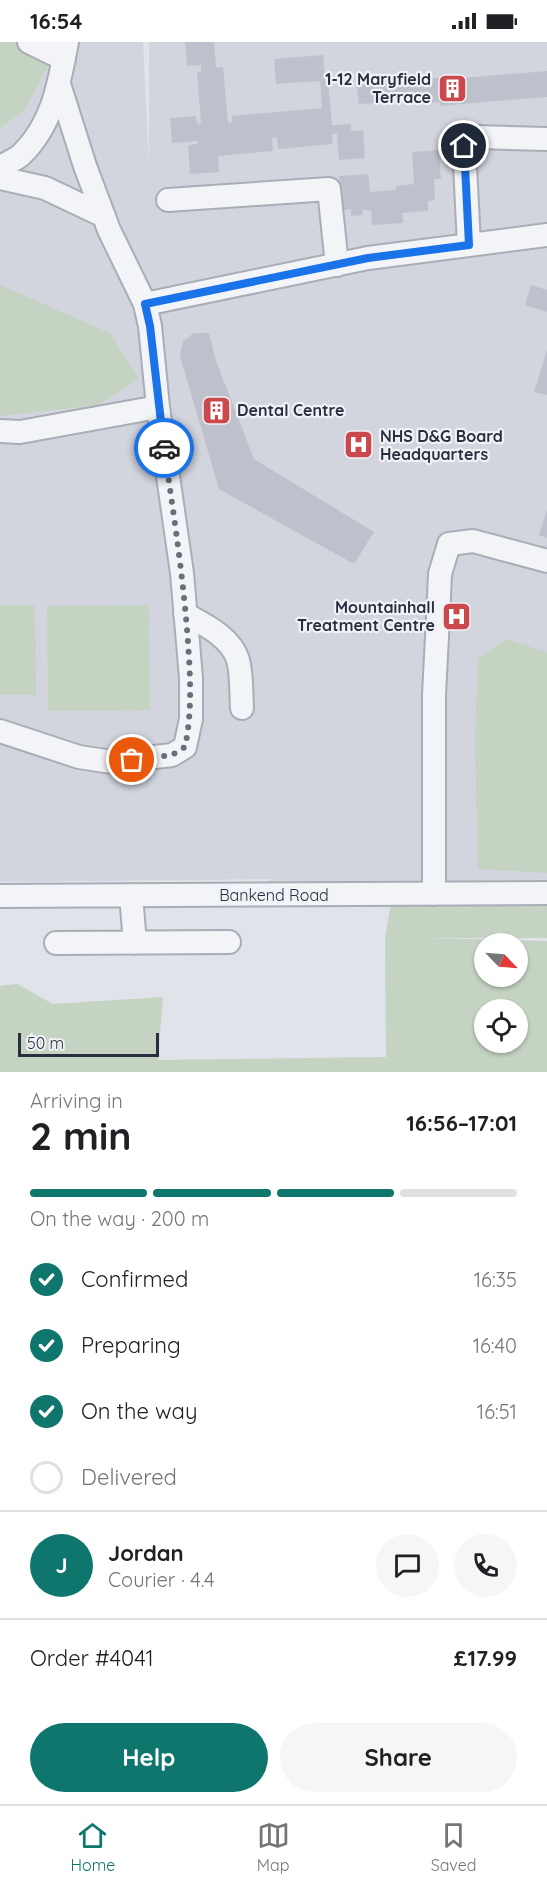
<!DOCTYPE html>
<meta charset="utf-8">
<style>
:root{--surface:#fff;--page:#f6f6f6;--text:#202124;--muted:#757577;--line:#e0e0e0;--accent:#0f766e}
body{margin:0;font-family:Quicksand,sans-serif;background:var(--page);color:var(--text);height:100vh;display:flex;flex-direction:column;font-size:22px;white-space:nowrap}
*{box-sizing:border-box;margin:0}
p{font-size:20px;color:var(--muted)}
.icon{flex:none;width:33px;height:33px;fill:none;stroke:currentColor;stroke-width:2;stroke-linecap:round;stroke-linejoin:round}
.map{position:relative;height:1030px;overflow:hidden}
.details{display:flex;flex-direction:column;background:var(--surface);flex:1}
.details>*{flex:none}
.needle{width:39px;rotate:115deg}
.fabs{position:absolute;left:474px;top:891px;display:grid;gap:12px}
.fabs a{display:grid;place-items:center;width:54px;height:54px;border-radius:50%;background:var(--surface);box-shadow:0 2px 4px #0004;font-size:30px}
.scale{position:absolute;left:18px;bottom:15px;width:141px;box-sizing:border-box;padding-left:6px;border:3px solid #292f40;border-top:0;font-size:16px;line-height:21px;white-space:nowrap;color:#292f40;-webkit-text-stroke:4px #f0f2f6;paint-order:stroke}
.pin{position:absolute;display:grid;place-items:center;width:51px;height:51px;color:#fff;margin:-26px;border:3px solid #fff;border-radius:50%;box-shadow:0 2px 6px #0007}
.courier{position:absolute;display:grid;place-items:center;width:60px;height:60px;margin:-30px;border:4px solid #1a73e8;border-radius:50%;background:#fff;color:#222;box-shadow:0 2px 8px #0007}
.head em{font-style:normal;font-weight:700}
.head div{display:flex;flex-direction:column-reverse}
.head{display:flex;align-items:center;justify-content:space-between;height:102px;padding:0 30px}
h1{font-size:39px;font-weight:700;line-height:45px}
.bar{display:grid;grid-template-columns:repeat(4,1fr);gap:9px 6px;align-content:center;height:72px;padding:0 30px}
.bar i{height:8px;border-radius:4px;background:var(--line)}
.bar .active{background:var(--accent)}
.bar p{grid-column:span 4}
.line{display:flex;align-items:center;gap:15px;padding:0 30px;border-top:2px solid var(--line)}
.line div{flex:1}
.round{display:grid;place-items:center;flex:none;width:63px;height:63px;border-radius:32px;background:var(--page)}
ol{padding:0 30px;list-style:none}
li{display:flex;align-items:center;gap:18px;height:66px}
li p{margin-inline-start:auto}
li .icon{padding:6px;border-radius:50%;background:var(--accent);color:#fff;stroke-width:4}
li:last-child{color:var(--muted)}
li i{width:33px;height:33px;border:3px solid var(--line);border-radius:50%}
.button{display:flex;gap:12px;margin-top:auto;padding:12px 30px}
.button a{flex:1;height:69px;border-radius:36px;background:var(--accent);color:#fff;font-size:24px;font-weight:700;line-height:69px;text-align:center}
.button a+a{background:var(--page);color:var(--text)}
.status{display:flex;justify-content:space-between;align-items:center;height:42px;padding:0 30px;background:var(--surface);direction:ltr}
.status svg{height:16px;fill:currentColor}
.tab-bar{display:flex;justify-content:space-around;align-items:center;height:84px;border-top:2px solid var(--line);background:var(--surface);font-size:16px;color:var(--muted)}
.tab-bar a{display:grid;justify-items:center;gap:3px}
.tab-bar .active{color:var(--accent)}
.map>svg:first-child{display:block}
.built{fill:#d2d5de}
.green{fill:#c4d3c2;fill-rule:evenodd}
.building{fill:#bec1cc}
.lines{fill:none;stroke-linecap:round;stroke-linejoin:round}
.minor-casing{stroke:#a9adb6;stroke-width:26}
.minor{stroke:#f3f4f7;stroke-width:22}
.done{stroke:#696e7b;stroke-width:6;stroke-dasharray:0 10.8}
.route{stroke:#1a73e8;stroke-width:8}
.labels{text-anchor:middle;dominant-baseline:central;stroke-width:4.5;stroke-linejoin:round;paint-order:stroke}
.poi-label{font-size:16px;font-weight:bold;fill:#292f40;stroke:#f0f2f6;text-anchor:end}
.street-label{font-size:16px;fill:#292f40;stroke:#f0f2f6}
</style>
<div class="status"><b>16:54</b><svg viewBox="0 0 49 12"><path d="M0 12V9h3v3zM5 12V6h3v6zM10 12V3h3v9zM15 12V0h3v12zM26 1h20v11H26zM47 4h2v5h-2z"/></svg></div>
<div class="map">
<svg width="547" height="1030" viewBox="0 0 547 1030">
<rect width="100%" height="100%" fill="#e0e3e9"/>
<!-- built -->
<path class="built" d="M0 0H143L149 125V0H547V843H270V837L0 840Z"/>
<!-- green -->
<path class="green" d="M0 0H61L24 69 0 86Z
M0 243 110 291 139 337 98 363 0 374Z
M0 563H35L36 653H0Z
M149 563 150 668 48 669 47 564Z
M506 597 547 610V831L478 827 475 694 478 616Z
M391 861 547 862V896H425L547 899V1030H0V944L17 942 53 962 163 955 158 1018 386 1015 385 896ZM484 902H518V934H484ZM484 968H518V1000H484Z"/>
<!-- building -->
<path class="building" d="M185 0H214L216 25H223L228 81 232 80V74L322 66 320 39 276 42 274 17 323 13 325 38H328L332 83 351 82V89L363 88 365 116 339 118 337 92H332L333 102 278 107 277 95 272 96 273 109 218 114 219 130 190 132 188 103 198 102 197 99 172 101 170 76 196 74 197 82 201 81 197 30H201V23L187 24Z
M547 29V55L440 64V60L422 62 421 57 405 58V53L376 56 377 61 359 62 356 35 405 31V35L421 34 422 37 439 36V38Z
M439 108 441 137H434L435 158 428 159V169L402 171 403 181 372 183 371 168H362L363 173 351 174V167L341 168 339 134 368 132 370 150 396 148V144L414 142 412 110Z
M531 243 547 248V270L525 263Z
M194 291H209L216 319 254 417 374 490 354 522 219 447 180 314 183 299Z
M547 308V353L534 350Z
M547 468V496L539 493Z"/>
<g class="lines">
<defs>
<path id="minor" d="M29 0 64 17
M0 125C7 121 15 118 21 113 53 82 59 42 67 0
M0 136 45 146 104 174
M168 158 329 147 337 223
M469 203 464 103 477 95 547 97
M145 262 368 216 547 193
M0 389 20 390 158 365
M185 572C205 583 231 595 238 618 242 632 241 651 242 666
M0 689 79 715 112 720 172 713 185 705 191 677V636L182 531 158 365 150 284 145 262 109 188 85 124 59 42
M434 852V653L438 575 440 532 449 502 473 499 547 519
M131 853 135 901
M0 854 547 851
M56 901 229 900"/>
</defs>
<!-- minor casing -->
<use href="#minor" class="minor-casing"/>
<!-- minor -->
<use href="#minor" class="minor"/>
</g>
<g class="lines">
<!-- done -->
<path class="done" d="M132 718 172 713 185 705C193 666 190 628 187 587 182 527 173 467 164 406"/>
<!-- route -->
<path class="route" d="M164 406 150 284 145 262 368 216 469 203 464 104"/>
</g>
<!-- icons -->
<defs>
<symbol id="building-square" viewBox="-11 -11 22 22"><rect x="-9" y="-9" width="18" height="18" rx="4" fill="#cb484d" stroke="#f0f2f6"/><path d="M-4-6H4V6H1V3H-1V6H-4ZM-2.5-4.3h1.7v1.8h-1.7ZM.8-4.3h1.7v1.8H.8ZM-2.5-1h1.7V.8h-1.7ZM.8-1h1.7V.8H.8Z" fill="#fff"/></symbol>
<symbol id="hospital-square" viewBox="-11 -11 22 22"><rect x="-9" y="-9" width="18" height="18" rx="4" fill="#cb484d" stroke="#f0f2f6"/><path d="M-5-5h3v3.5h4V-5h3V5h-3V1.5h-4V5h-3Z" fill="#fff"/></symbol>
</defs>
<g fill-rule="evenodd">
<use href="#building-square" x="436" y="30" width="33" height="33"/>
<use href="#building-square" x="200" y="352" width="33" height="33"/>
<use href="#hospital-square" x="342" y="386" width="33" height="33"/>
<use href="#hospital-square" x="440" y="558" width="33" height="33"/>
</g>
<g class="labels">
<!-- poi labels -->
<g class="poi-label">
<text x="431" y="37">1-12 Maryfield<tspan x="431" dy="18">Terrace</tspan></text>
<text x="237" y="368" text-anchor="start">Dental Centre</text>
<text x="380" y="394" text-anchor="start">NHS D&amp;G Board<tspan x="380" dy="18">Headquarters</tspan></text>
<text x="435" y="565">Mountainhall<tspan x="435" dy="18">Treatment Centre</tspan></text>
</g>
<!-- street labels -->
<g class="street-label">
<text x="274" y="853">Bankend Road</text>
</g>
</g>
</svg>
<div class="fabs">
<a><svg class="needle" viewBox="-14 -14 28 28"><path d="M0-13l5 13h-10z" fill="#e53935"/><path d="M0 13l5-13h-10z" fill="#757577"/></svg></a>
<a><svg class="icon" aria-label="locate" viewBox="0 0 24 24"><circle cx="12" cy="12" r="6"/><path d="M12 2v4M12 18v4M2 12h4M18 12h4"/></svg></a>
</div>
<div class="scale">50 m</div>
<div class="pin" style="left:132px;top:718px;background:#ea580c"><svg class="icon" aria-label="bag" viewBox="0 0 24 24"><path d="M5 8h14l-1 12H6zM9 8a3 3 0 0 1 6 0"/></svg></div>
<div class="pin" style="left:464px;top:104px;background:#1f2937"><svg class="icon" aria-label="home" viewBox="0 0 24 24"><path d="M3 11l9-7 9 7M6 9v11h12V9"/></svg></div>
<div class="courier" style="left:164px;top:406px"><svg class="icon" aria-label="car" viewBox="0 0 24 24"><path d="M5 17H2v-5l4-1 3-4h7l3 4 3 1v5h-3M9 17h6M6 11h13"/><circle cx="7" cy="17" r="2"/><circle cx="17" cy="17" r="2"/></svg></div>
</div>
<section class="details">
<div class="head"><div><h1>2 min</h1><p>Arriving in</p></div><em>16:56–17:01</em></div>
<div class="bar"><i class="active"></i><i class="active"></i><i class="active"></i><i></i><p>On the way · 200 m</p></div>
<ol>
<li><svg class="icon" aria-label="check" viewBox="0 0 24 24"><path d="M5 12l5 5 9-10"/></svg>Confirmed<p>16:35</p></li>
<li><svg class="icon" aria-label="check" viewBox="0 0 24 24"><path d="M5 12l5 5 9-10"/></svg>Preparing<p>16:40</p></li>
<li><svg class="icon" aria-label="check" viewBox="0 0 24 24"><path d="M5 12l5 5 9-10"/></svg>On the way<p>16:51</p></li>
<li><i></i>Delivered</li>
</ol>
<div class="line" style="height:108px"><b class="round" style="background:var(--accent);color:#fff">J</b><div><b>Jordan</b><p>Courier · 4.4</p></div><a class="round"><svg class="icon" aria-label="chat" viewBox="0 0 24 24"><path d="M4 5h16v11H9l-5 4z"/></svg></a><a class="round"><svg class="icon" aria-label="phone" viewBox="0 0 24 24"><path d="M5 4h4l2 5-3 2q2 4 5 5l2-3 5 2v4C11 20 4 13 5 4z"/></svg></a></div>
<div class="line" style="height:78px"><div>Order #4041</div><b>£17.99</b></div>
<div class="button"><a>Help</a><a>Share</a></div>
</section>
<nav class="tab-bar">
<a class="active"><svg class="icon" aria-label="home" viewBox="0 0 24 24"><path d="M3 11l9-7 9 7M6 9v11h12V9"/></svg>Home</a>
<a><svg class="icon" aria-label="map" viewBox="0 0 24 24"><path d="M3 6l6-2 6 2 6-2v14l-6 2-6-2-6 2zM9 4v14M15 6v14"/></svg>Map</a>
<a><svg class="icon" aria-label="saved" viewBox="0 0 24 24"><path d="M7 4h10v16l-5-4-5 4z"/></svg>Saved</a>
</nav>
